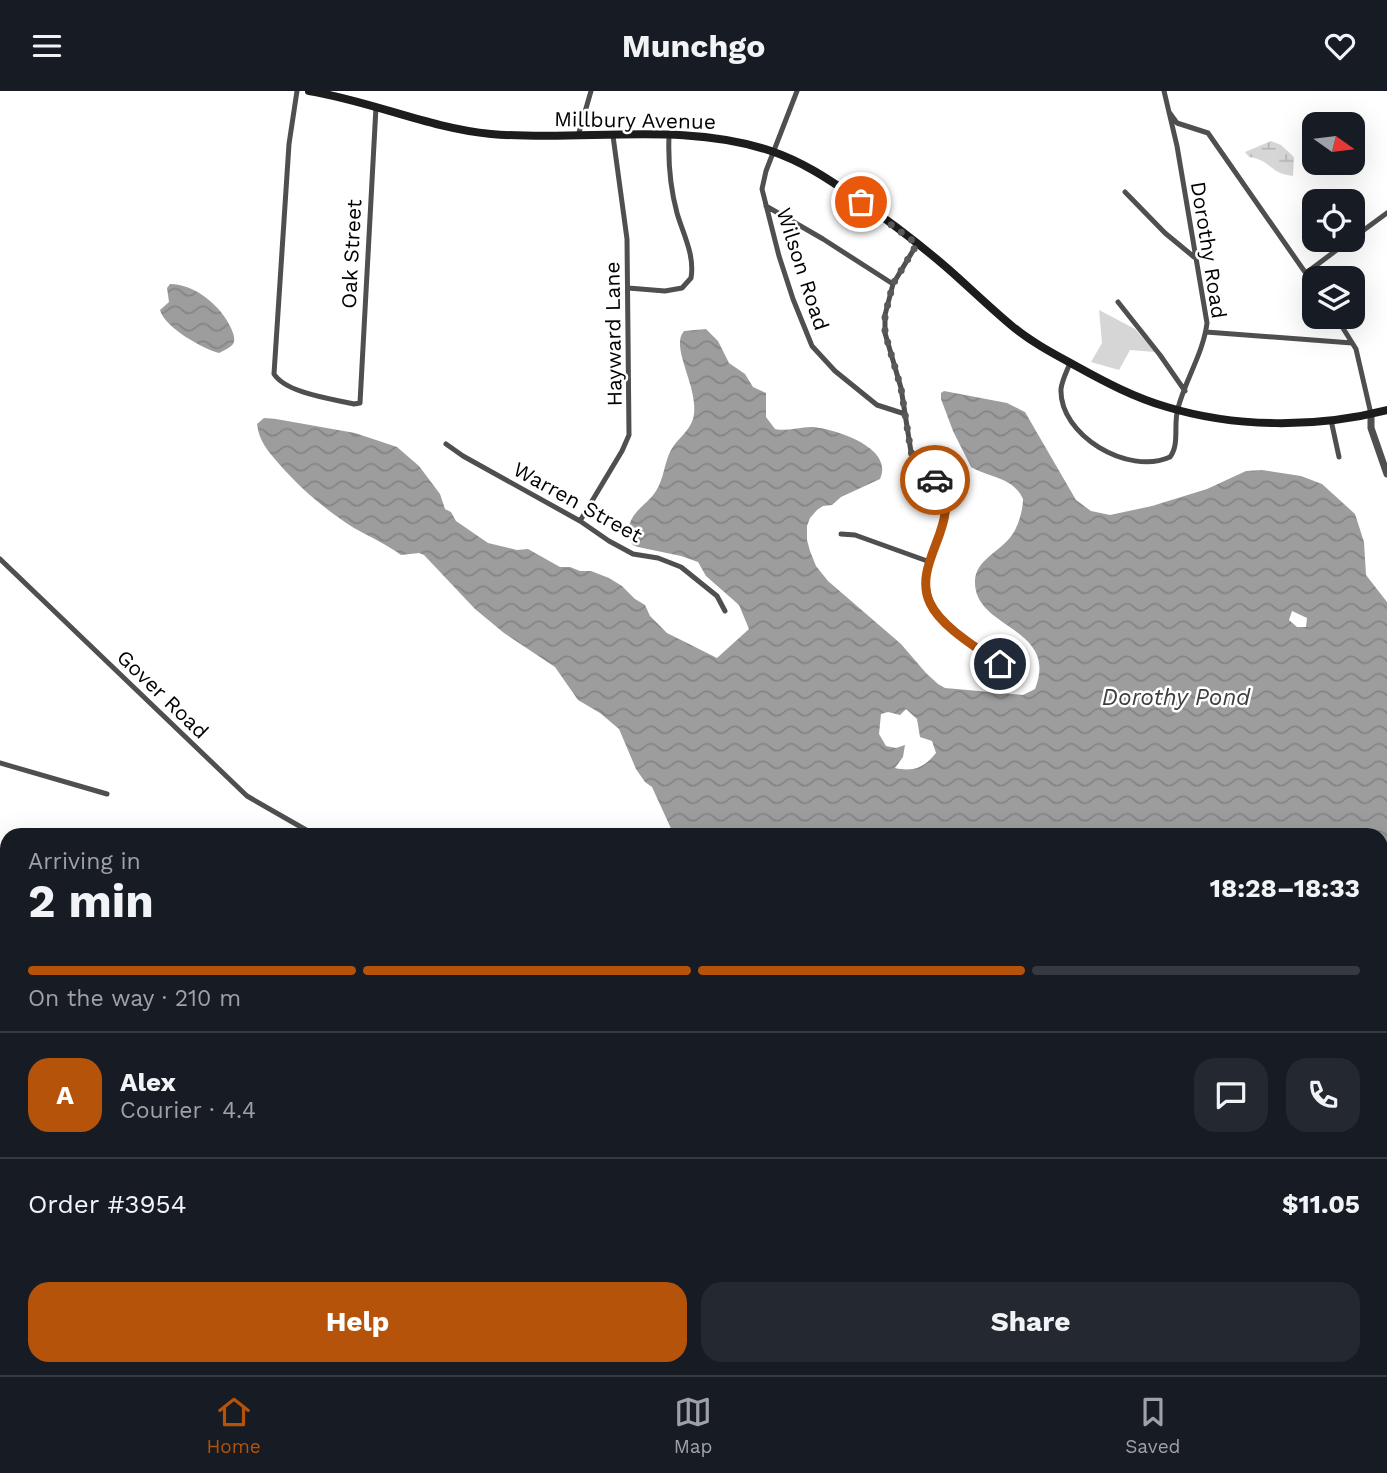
<!DOCTYPE html>
<meta charset="utf-8">
<style>
:root{--surface:#171b24;--page:#242831;--text:#f1f3f6;--muted:#9ea1a6;--line:#363941;--accent:#b45309}
body{margin:0;font-family:"Work Sans",sans-serif;background:var(--page);color:var(--text);height:100vh;display:flex;flex-direction:column;font-size:26px;white-space:nowrap}
*{box-sizing:border-box;margin:0}
p{font-size:23px;color:var(--muted)}
.icon{flex:none;width:38px;height:38px;fill:none;stroke:currentColor;stroke-width:2;stroke-linecap:round;stroke-linejoin:round}
.map{position:relative;flex:1;overflow:hidden}
.details{position:absolute;left:0px;top:737px;width:1388px;height:548px;display:flex;flex-direction:column;background:var(--surface);border-radius:21px 21px 0 0;box-shadow:0 7px 28px #0002}
.details>*{flex:none}
.needle{width:46px;rotate:104deg}
.tools{position:absolute;left:1302px;top:21px;display:grid;gap:14px}
.tools a{display:grid;place-items:center;width:63px;height:63px;border-radius:14px;background:var(--surface);box-shadow:0 7px 28px #0002;font-size:35px}
.pin{position:absolute;display:grid;place-items:center;width:60px;height:60px;color:#fff;margin:-30px;border:4px solid #fff;border-radius:50%;box-shadow:0 2px 7px #0007}
.courier{position:absolute;display:grid;place-items:center;width:70px;height:70px;margin:-35px;border:5px solid #b45309;border-radius:50%;background:#fff;color:#222;box-shadow:0 2px 9px #0007}
.summary em{font-style:normal;font-weight:700}
.summary div{display:flex;flex-direction:column-reverse}
.summary{display:flex;align-items:center;justify-content:space-between;height:119px;padding:0 28px}
h1{font-size:46px;font-weight:700;line-height:52px}
.bar{display:grid;grid-template-columns:repeat(4,1fr);gap:10px 7px;align-content:center;height:84px;padding:0 28px}
.bar i{height:9px;border-radius:5px;background:var(--line)}
.bar .on{background:var(--accent)}
.bar p{grid-column:span 4}
.line{display:flex;align-items:center;gap:18px;padding:0 28px;border-top:2px solid var(--line)}
.line div{flex:1}
.round{display:grid;place-items:center;flex:none;width:74px;height:74px;border-radius:21px;background:var(--page)}
.primary-button{display:flex;gap:14px;margin-top:auto;padding:14px 28px}
.primary-button a{flex:1;height:80px;border-radius:21px;background:var(--accent);color:#fff;font-size:28px;font-weight:700;line-height:80px;text-align:center}
.primary-button a+a{background:var(--page);color:var(--text)}
header{display:flex;justify-content:space-between;align-items:center;height:91px;padding:0 28px;background:var(--surface);font-size:32px;font-weight:700}
.tab-bar{display:flex;justify-content:space-around;align-items:center;height:98px;border-top:2px solid var(--line);background:var(--surface);font-size:19px;color:var(--muted)}
.tab-bar a{display:grid;justify-items:center;gap:4px}
.tab-bar .on{color:var(--accent)}
.map>svg:first-child{display:block}
.green{fill:#d6d6d6}
.wetland{fill:url(#wetland-marsh)}
.water{fill:url(#water-waves);fill-rule:evenodd}
.lines{fill:none;stroke-linecap:round;stroke-linejoin:round}
.stream{stroke:#9d9d9d;stroke-width:2}
.minor{stroke:#4f4f4f;stroke-width:5}
.tertiary{stroke:#4f4f4f;stroke-width:7}
.secondary{stroke:#1c1c1c;stroke-width:8}
.done{stroke:#595959;stroke-width:7;stroke-dasharray:0 12.6}
.route{stroke:#b45309;stroke-width:9}
.labels{text-anchor:middle;dominant-baseline:central;stroke-width:5;stroke-linejoin:round;paint-order:stroke}
.street-label{font-size:21px;fill:#000;stroke:#fff}
.water-label{font-size:23px;font-style:italic;fill:#3e3e3e;stroke:#fff}
</style>
<header><svg class="icon" aria-label="menu" viewBox="0 0 24 24"><path d="M4 6h16M4 12h16M4 18h16"/></svg>Munchgo<svg class="icon" aria-label="heart" viewBox="0 0 24 24"><path d="M12 20l-8-8c-3-5 5-10 8-4 3-6 11-1 8 4z"/></svg></header>
<div class="map">
<svg width="1387" height="1284" viewBox="0 0 1387 1284">
<defs>
<pattern id="wetland-marsh" width="20" height="14" patternUnits="userSpaceOnUse" patternTransform="scale(1.75)"><rect width="20" height="14" fill="#d6d6d6"/><path d="M1 5h8M5 5V1M11 12h8M15 12V8" fill="none" stroke="#b6b6b6"/></pattern>
<pattern id="water-waves" width="16" height="10" patternUnits="userSpaceOnUse" patternTransform="scale(1.75)"><rect width="16" height="10" fill="#9d9d9d"/><path d="M0 5q4-4 8 0t8 0" fill="none" stroke="#858585"/></pattern>
</defs>
<rect width="100%" height="100%" fill="#fff"/>
<!-- green -->
<path class="green" d="M1099 219 1135 238 1155 261 1130 259 1119 279 1091 271 1102 252Z"/>
<!-- wetland -->
<path class="wetland" d="M1271 50 1281 54 1294 66 1293 85C1269 83 1272 69 1249 66L1245 61Z
M7 1017V1129H1L0 1018Z"/>
<!-- water -->
<path class="water" d="M170 193C195 193 221 215 231 237 233 242 236 248 233 253 230 257 223 260 219 262 203 258 164 236 160 219L169 211 167 197Z
M706 238 718 250 729 272 745 283 753 296 766 302V326L775 338C788 341 801 335 814 336 838 339 894 357 880 388L841 406 832 414 823 415 817 419 810 427 807 435V449L810 460 816 475 828 490 901 553 926 582 938 593 945 597 1023 604 1035 598C1058 540 985 538 976 500 969 470 998 464 1012 444 1018 436 1023 419 1023 408 1013 386 990 387 971 376L953 340 941 308V302L944 300 1007 312 1025 321 1076 409 1091 420 1110 424 1152 415 1207 398 1246 380 1262 379 1301 385 1322 393 1355 423 1364 451 1366 484 1387 511V901L1381 906V744H674L652 696 645 691 636 678 619 638 600 622 578 609 555 576 504 542 475 518 424 464 419 462 401 464C386 453 370 446 354 437 326 419 302 399 280 374 269 361 259 351 257 333L264 327 276 328 355 342 397 356 419 375 440 403 445 418 451 421 456 430 488 452 517 459 528 458 560 476H570L580 480H591L609 487 622 495 635 508 645 514 650 525 667 542 717 567 749 538 739 514 706 485 698 471 681 465 638 456 633 454 628 445C628 420 645 417 656 400 664 388 664 372 671 359 677 348 689 341 693 328 701 298 669 257 684 240ZM1292 520 1307 527 1306 536H1297L1289 529ZM906 618 917 628 920 646 932 650 936 662C924 677 913 681 895 677L903 666 905 654 896 657 886 655 879 643 881 623 888 621 900 624Z
M724 1278H826L823 1284H743Z"/>
<g class="lines">
<!-- stream -->
<path class="stream" d="M0 1038 7 1039
M406 1278 411 1284"/>
<!-- minor -->
<path class="minor" d="M297 0 289 53 274 283C286 302 332 308 354 313L360 312 376 16
M797 0 766 80 762 98 779 165 793 208 812 255 835 280 877 314 905 323
M1169 21 1177 32 1208 42 1314 194
M578 45 591 0
M1125 101 1165 142 1194 166
M766 115 823 148 893 193
M1353 147 1387 122
M917 153 893 193 885 224V242L901 297 911 361C920 379 941 388 946 409 950 423 942 437 937 450 933 462 927 474 927 486 924 528 970 552 1000 573
M1306 182 1350 149
M628 197 665 200 682 197 691 187C695 164 683 143 677 122 670 96 668 72 669 45
M1118 211 1160 264 1185 300
M1336 226 1356 258 1371 323
M1206 241 1352 252
M1070 272C1067 280 1062 289 1061 298 1059 344 1128 385 1170 366 1180 353 1173 333 1178 317 1186 287 1203 263 1207 232L1177 55 1164 0
M1331 329 1339 366
M446 353 463 365 580 430 609 450 633 463 658 467 681 476 717 505 725 520
M580 430 622 360 629 344 627 148 613 45
M841 443 855 444 930 471
M0 468 247 705 315 744
M0 672 107 703
M1381 1151 1387 1150
M985 1278 987 1284
M1219 1284 1232 1278"/>
<!-- tertiary -->
<path class="tertiary" d="M1371 323V337L1387 383
M0 967 7 972
M372 1278 377 1284"/>
<!-- secondary -->
<path class="secondary" d="M309 0C371 10 429 37 491 43 583 51 682 30 771 60 801 70 827 87 853 105 885 127 917 151 946 176 968 195 989 216 1012 235 1031 251 1054 263 1076 275 1105 291 1135 307 1167 316 1236 337 1317 337 1387 319"/>
</g>
<g class="lines">
<!-- done -->
<path class="done" d="M861 111 917 153 893 193 885 224V242L901 297 911 361 915 369 935 389"/>
<!-- route -->
<path class="route" d="M935 389C968 428 910 470 930 512 941 536 979 558 1000 573"/>
</g>
<g class="labels">
<!-- street labels -->
<g class="street-label">
<text transform="translate(635 29) rotate(1)">Millbury Avenue</text>
<text transform="translate(1209 159) rotate(81)">Dorothy Road</text>
<text transform="translate(351 163) rotate(-87)">Oak Street</text>
<text transform="translate(803 178) rotate(72)">Wilson Road</text>
<text transform="translate(613 243) rotate(-91)">Hayward Lane</text>
<text transform="translate(578 411) rotate(29)">Warren Street</text>
<text transform="translate(163 603) rotate(44)">Gover Road</text>
</g>
<!-- water labels -->
<g class="water-label">
<text x="1176" y="606">Dorothy Pond</text>
</g>
</g>
</svg>
<div class="tools">
<a><svg class="needle" viewBox="-14 -14 28 28"><path d="M0-13l5 13h-10z" fill="#e53935"/><path d="M0 13l5-13h-10z" fill="#9ea1a6"/></svg></a>
<a><svg class="icon" aria-label="locate" viewBox="0 0 24 24"><circle cx="12" cy="12" r="6"/><path d="M12 2v4M12 18v4M2 12h4M18 12h4"/></svg></a>
<a><svg class="icon" aria-label="layers" viewBox="0 0 24 24"><path d="M12 4l9 5-9 5-9-5zM3 14l9 5 9-5"/></svg></a>
</div>
<div class="pin" style="left:861px;top:111px;background:#ea580c"><svg class="icon" aria-label="bag" viewBox="0 0 24 24"><path d="M5 8h14l-1 12H6zM9 8a3 3 0 0 1 6 0"/></svg></div>
<div class="pin" style="left:1000px;top:573px;background:#1f2937"><svg class="icon" aria-label="home" viewBox="0 0 24 24"><path d="M3 11l9-7 9 7M6 9v11h12V9"/></svg></div>
<div class="courier" style="left:935px;top:389px"><svg class="icon" aria-label="car" viewBox="0 0 24 24"><path d="M5 17H2v-5l4-1 3-4h7l3 4 3 1v5h-3M9 17h6M6 11h13"/><circle cx="7" cy="17" r="2"/><circle cx="17" cy="17" r="2"/></svg></div>
<section class="details">
<div class="summary"><div><h1>2 min</h1><p>Arriving in</p></div><em>18:28–18:33</em></div>
<div class="bar"><i class="on"></i><i class="on"></i><i class="on"></i><i></i><p>On the way · 210 m</p></div>
<div class="line" style="height:126px"><b class="round" style="background:var(--accent);color:#fff">A</b><div><b>Alex</b><p>Courier · 4.4</p></div><a class="round"><svg class="icon" aria-label="chat" viewBox="0 0 24 24"><path d="M4 5h16v11H9l-5 4z"/></svg></a><a class="round"><svg class="icon" aria-label="phone" viewBox="0 0 24 24"><path d="M5 4h4l2 5-3 2q2 4 5 5l2-3 5 2v4C11 20 4 13 5 4z"/></svg></a></div>
<div class="line" style="height:91px"><div>Order #3954</div><b>$11.05</b></div>
<div class="primary-button"><a>Help</a><a>Share</a></div>
</section>
</div>
<nav class="tab-bar">
<a class="on"><svg class="icon" aria-label="home" viewBox="0 0 24 24"><path d="M3 11l9-7 9 7M6 9v11h12V9"/></svg>Home</a>
<a><svg class="icon" aria-label="map" viewBox="0 0 24 24"><path d="M3 6l6-2 6 2 6-2v14l-6 2-6-2-6 2zM9 4v14M15 6v14"/></svg>Map</a>
<a><svg class="icon" aria-label="saved" viewBox="0 0 24 24"><path d="M7 4h10v16l-5-4-5 4z"/></svg>Saved</a>
</nav>
